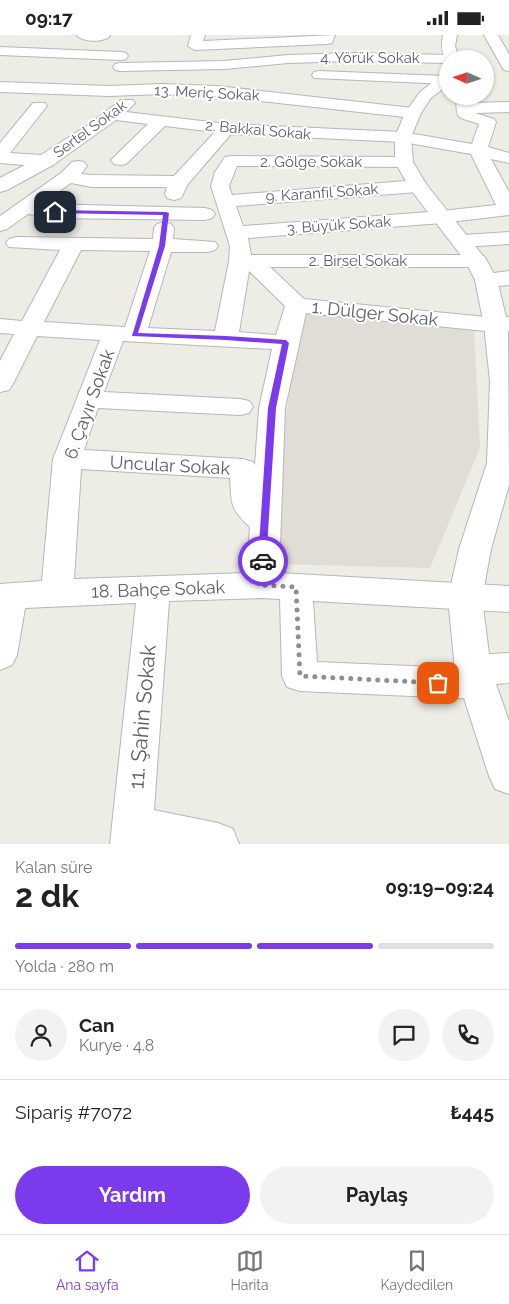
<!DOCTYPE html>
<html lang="tr">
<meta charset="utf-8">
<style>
:root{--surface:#fff;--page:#f2f2f2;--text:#222;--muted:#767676;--line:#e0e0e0;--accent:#7c3aed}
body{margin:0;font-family:Raleway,sans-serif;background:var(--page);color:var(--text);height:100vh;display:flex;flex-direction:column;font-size:19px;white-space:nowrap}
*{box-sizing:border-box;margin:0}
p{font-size:16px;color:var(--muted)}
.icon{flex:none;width:28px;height:28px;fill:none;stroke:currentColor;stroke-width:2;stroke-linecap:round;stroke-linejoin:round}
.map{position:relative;height:809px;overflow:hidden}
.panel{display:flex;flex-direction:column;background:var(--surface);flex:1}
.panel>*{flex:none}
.needle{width:32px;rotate:273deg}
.buttons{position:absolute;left:439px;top:15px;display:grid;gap:10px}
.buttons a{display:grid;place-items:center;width:55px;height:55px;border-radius:50%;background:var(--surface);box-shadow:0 1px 4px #0004;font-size:25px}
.pin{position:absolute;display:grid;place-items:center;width:42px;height:42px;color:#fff;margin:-21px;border-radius:10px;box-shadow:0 2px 8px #0006}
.courier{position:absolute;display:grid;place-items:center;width:50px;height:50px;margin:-25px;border:4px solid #7c3aed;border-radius:50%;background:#fff;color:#222;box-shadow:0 1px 6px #0007}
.head em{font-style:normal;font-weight:700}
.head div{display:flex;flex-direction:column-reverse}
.head{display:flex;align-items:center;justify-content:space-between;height:85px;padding:0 15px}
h1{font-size:32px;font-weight:700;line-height:38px}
.bar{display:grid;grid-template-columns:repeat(4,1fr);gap:8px 5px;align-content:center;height:60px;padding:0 15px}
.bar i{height:6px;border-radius:4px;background:var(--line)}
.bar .current{background:var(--accent)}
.bar p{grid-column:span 4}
.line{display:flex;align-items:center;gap:12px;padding:0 15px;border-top:1px solid var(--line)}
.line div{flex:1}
.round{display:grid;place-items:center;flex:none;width:52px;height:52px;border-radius:26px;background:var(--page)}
.cta{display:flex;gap:10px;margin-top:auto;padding:10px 15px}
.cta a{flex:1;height:58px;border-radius:30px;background:var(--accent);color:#fff;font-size:20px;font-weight:700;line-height:58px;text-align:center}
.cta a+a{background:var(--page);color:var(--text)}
.status{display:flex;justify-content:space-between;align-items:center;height:35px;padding:0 25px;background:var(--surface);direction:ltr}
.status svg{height:14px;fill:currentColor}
.menu{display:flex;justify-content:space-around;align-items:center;height:70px;border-top:1px solid var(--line);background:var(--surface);font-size:14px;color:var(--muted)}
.menu a{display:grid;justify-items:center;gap:2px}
.menu .current{color:var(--accent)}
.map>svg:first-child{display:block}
.education{fill:#e0ddd6}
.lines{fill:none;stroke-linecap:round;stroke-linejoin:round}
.street-casing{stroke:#b5b7ba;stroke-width:2}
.secondary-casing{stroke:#b3b7bb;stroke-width:2}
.street{fill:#fff;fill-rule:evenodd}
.secondary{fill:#fff;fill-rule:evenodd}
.route{fill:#7c3aed}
.done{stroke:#8f9191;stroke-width:5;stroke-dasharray:0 9}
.labels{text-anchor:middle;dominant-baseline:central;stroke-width:4;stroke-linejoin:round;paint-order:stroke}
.far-street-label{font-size:15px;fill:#5c6064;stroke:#fff}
.street-label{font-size:18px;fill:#5c6064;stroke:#fff}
.near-street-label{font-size:21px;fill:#5c6064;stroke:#fff}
</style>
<div class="status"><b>09:17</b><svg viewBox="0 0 49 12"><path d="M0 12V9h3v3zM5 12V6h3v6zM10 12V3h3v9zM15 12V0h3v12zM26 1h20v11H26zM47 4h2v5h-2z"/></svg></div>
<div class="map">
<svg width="509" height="809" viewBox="0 0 509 809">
<rect width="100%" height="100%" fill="#edece5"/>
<!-- education -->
<path class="education" d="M302 278 474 293 480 413 430 533 275 529 283 401Z"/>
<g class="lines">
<defs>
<path id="street" d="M76 0H109L110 1C103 8 83 7 76 0Z
M191 0H205L203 6 335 0 332 8 327 9 195 15 188 11Z
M484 0H498L509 19V36L504 35 502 32Z
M0 12 121 17 126 18 128 21 126 24 121 25 0 20Z
M352 18 452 20 459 24H448V28L352 26 288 28 224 34 120 36 115 35 113 32 115 29 120 28 224 26 288 20Z
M319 36 444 41H448V49L314 43 312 40 314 37Z
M0 47 109 51 162 49 217 51 413 73 419 75 421 78 419 81 413 83 217 61 162 59 109 61 0 57Z
M456 61H472V68L509 67V77L475 78 494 84 496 87 488 112 509 118V128L491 124 509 157V180L442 188 248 203 251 220H476L484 221 487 226 484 231 476 232H270L304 264 496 283 509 282V296L496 297 306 278 285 373 279 538 509 551V577L313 566 317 627 456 633 460 624 473 620 509 618V648L496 649 491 660 478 664 300 656 287 652 282 641 280 564 262 563 169 566 154 775 218 788 233 794 239 809H110L136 568 25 573 17 620 12 630 0 635V549L42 546 53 424 100 305 37 301 13 349 9 355 0 357V326L14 299 0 298V284L22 286 60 215 9 212 6 208 9 204 16 202 153 204 154 193 157 189 164 187 171 189 174 193 173 204 215 207 218 211 215 215 208 217H171L148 293 215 296 229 226 230 211 211 151 215 137 225 122 231 121 404 122 410 123 413 127 410 131 404 132 237 131 229 151 232 160 418 145 425 147 427 151 425 155 418 157 236 171 243 191 442 176 496 170 471 119 403 107 231 99 188 149 181 163 174 165 167 163 165 159 167 152H92L71 148 41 169 205 173 212 175 215 179 212 183 205 185 55 183 28 179 7 194 0 196V181L61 138 72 127 78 126 84 127 87 131 81 139 92 140 174 141 215 97 165 91 126 129 120 130 114 129 111 125 148 89 116 85 53 130 7 155 0 157V143L25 130 0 128V108L33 68H45L47 71 10 118 41 120 91 88 121 65H133L135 68 126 77 227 89 403 97 472 109 479 89C456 80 457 88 456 61ZM81 215 150 216 125 292 44 287ZM249 236 285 271 276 300 239 297ZM123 306 272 314 259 373 255 430 253 427 243 424 84 415 98 373 240 380 249 378 253 372 249 366 240 364 104 357ZM81 434 230 443C232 469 229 473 250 492L247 538 74 544Z
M509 197V209L463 212 456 210 453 206 456 202 463 200Z
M509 236V250L486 252 478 250 475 245 478 240Z"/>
<path id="secondary" d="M443 0H457L455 11 459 24H448V27C441 19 441 10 443 0Z
M448 38V50L431 63 421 78 411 102 413 127 426 149 487 226 497 245 508 290 509 450 491 514 482 563 491 635 509 686V759L495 754 489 741 455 635 448 563 459 514 487 428 490 346 484 290 475 245 466 227 411 155 395 127V102L405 78 420 57 443 39Z"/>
</defs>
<!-- street casing -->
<use href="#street" class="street-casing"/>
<!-- secondary casing -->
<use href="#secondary" class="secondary-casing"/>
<!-- street -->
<use href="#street" class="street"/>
<!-- secondary -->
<use href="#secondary" class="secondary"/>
</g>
<!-- route -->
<path class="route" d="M55 175 166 177 169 178 165 211 138 298 226 301 286 305 289 308 276 373 266 528 263 529 258 526 268 373 282 309 226 305 132 301 159 211 163 180 53 178Z"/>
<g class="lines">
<!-- done -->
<path class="done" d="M263 526 262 550 296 552 300 641 438 648"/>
</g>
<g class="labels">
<!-- far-street labels -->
<g class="far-street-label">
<text x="370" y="23">4. Yörük Sokak</text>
<text transform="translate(207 58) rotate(3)">13. Meriç Sokak</text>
<text transform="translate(90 94) rotate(-36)">Sertel Sokak</text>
<text transform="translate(258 95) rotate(5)">2. Bakkal Sokak</text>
<text x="311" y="127">2. Gölge Sokak</text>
<text transform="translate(322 158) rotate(-4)">9. Karanfil Sokak</text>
<text transform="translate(339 190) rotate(-4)">3. Büyük Sokak</text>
<text x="358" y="226">2. Birsel Sokak</text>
</g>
<!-- street labels -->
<g class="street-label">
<text transform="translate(375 278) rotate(6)">1. Dülger Sokak</text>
<text transform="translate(89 369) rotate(-70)">6. Çayır Sokak</text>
<text transform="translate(170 430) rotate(3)">Uncular Sokak</text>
<text transform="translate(158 554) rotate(-2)">18. Bahçe Sokak</text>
</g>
<!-- near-street labels -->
<g class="near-street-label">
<text transform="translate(142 682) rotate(-85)">11. Şahin Sokak</text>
</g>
</g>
</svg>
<div class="buttons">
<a><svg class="needle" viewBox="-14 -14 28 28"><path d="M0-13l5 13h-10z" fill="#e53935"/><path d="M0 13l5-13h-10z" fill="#767676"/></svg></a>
</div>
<div class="pin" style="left:438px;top:648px;background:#ea580c"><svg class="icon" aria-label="bag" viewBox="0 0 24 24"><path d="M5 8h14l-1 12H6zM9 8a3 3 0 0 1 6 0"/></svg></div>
<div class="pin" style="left:55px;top:177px;background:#1f2937"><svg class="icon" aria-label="home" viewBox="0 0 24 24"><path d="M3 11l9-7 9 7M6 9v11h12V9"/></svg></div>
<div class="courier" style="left:263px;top:526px"><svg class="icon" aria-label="car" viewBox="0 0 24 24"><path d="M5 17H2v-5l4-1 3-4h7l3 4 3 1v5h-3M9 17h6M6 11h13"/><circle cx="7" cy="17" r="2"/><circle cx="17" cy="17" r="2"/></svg></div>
</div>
<section class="panel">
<div class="head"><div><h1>2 dk</h1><p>Kalan süre</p></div><em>09:19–09:24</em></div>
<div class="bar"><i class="current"></i><i class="current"></i><i class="current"></i><i></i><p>Yolda · 280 m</p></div>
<div class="line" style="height:90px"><a class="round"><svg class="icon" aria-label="person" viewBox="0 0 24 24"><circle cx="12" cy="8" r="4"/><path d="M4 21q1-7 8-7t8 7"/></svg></a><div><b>Can</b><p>Kurye · 4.8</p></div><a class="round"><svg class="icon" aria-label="chat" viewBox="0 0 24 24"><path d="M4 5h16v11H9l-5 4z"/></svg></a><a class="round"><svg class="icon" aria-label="phone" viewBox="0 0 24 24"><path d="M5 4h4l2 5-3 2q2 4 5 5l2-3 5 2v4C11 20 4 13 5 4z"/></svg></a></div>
<div class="line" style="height:65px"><div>Sipariş #7072</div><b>₺445</b></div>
<div class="cta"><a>Yardım</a><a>Paylaş</a></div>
</section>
<nav class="menu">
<a class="current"><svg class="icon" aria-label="home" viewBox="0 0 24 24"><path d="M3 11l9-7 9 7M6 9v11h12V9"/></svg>Ana sayfa</a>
<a><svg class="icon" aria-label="map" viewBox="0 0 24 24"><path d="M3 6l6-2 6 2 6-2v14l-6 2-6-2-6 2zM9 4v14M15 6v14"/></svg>Harita</a>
<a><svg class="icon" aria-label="saved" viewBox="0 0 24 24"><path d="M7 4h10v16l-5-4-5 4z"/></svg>Kaydedilen</a>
</nav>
